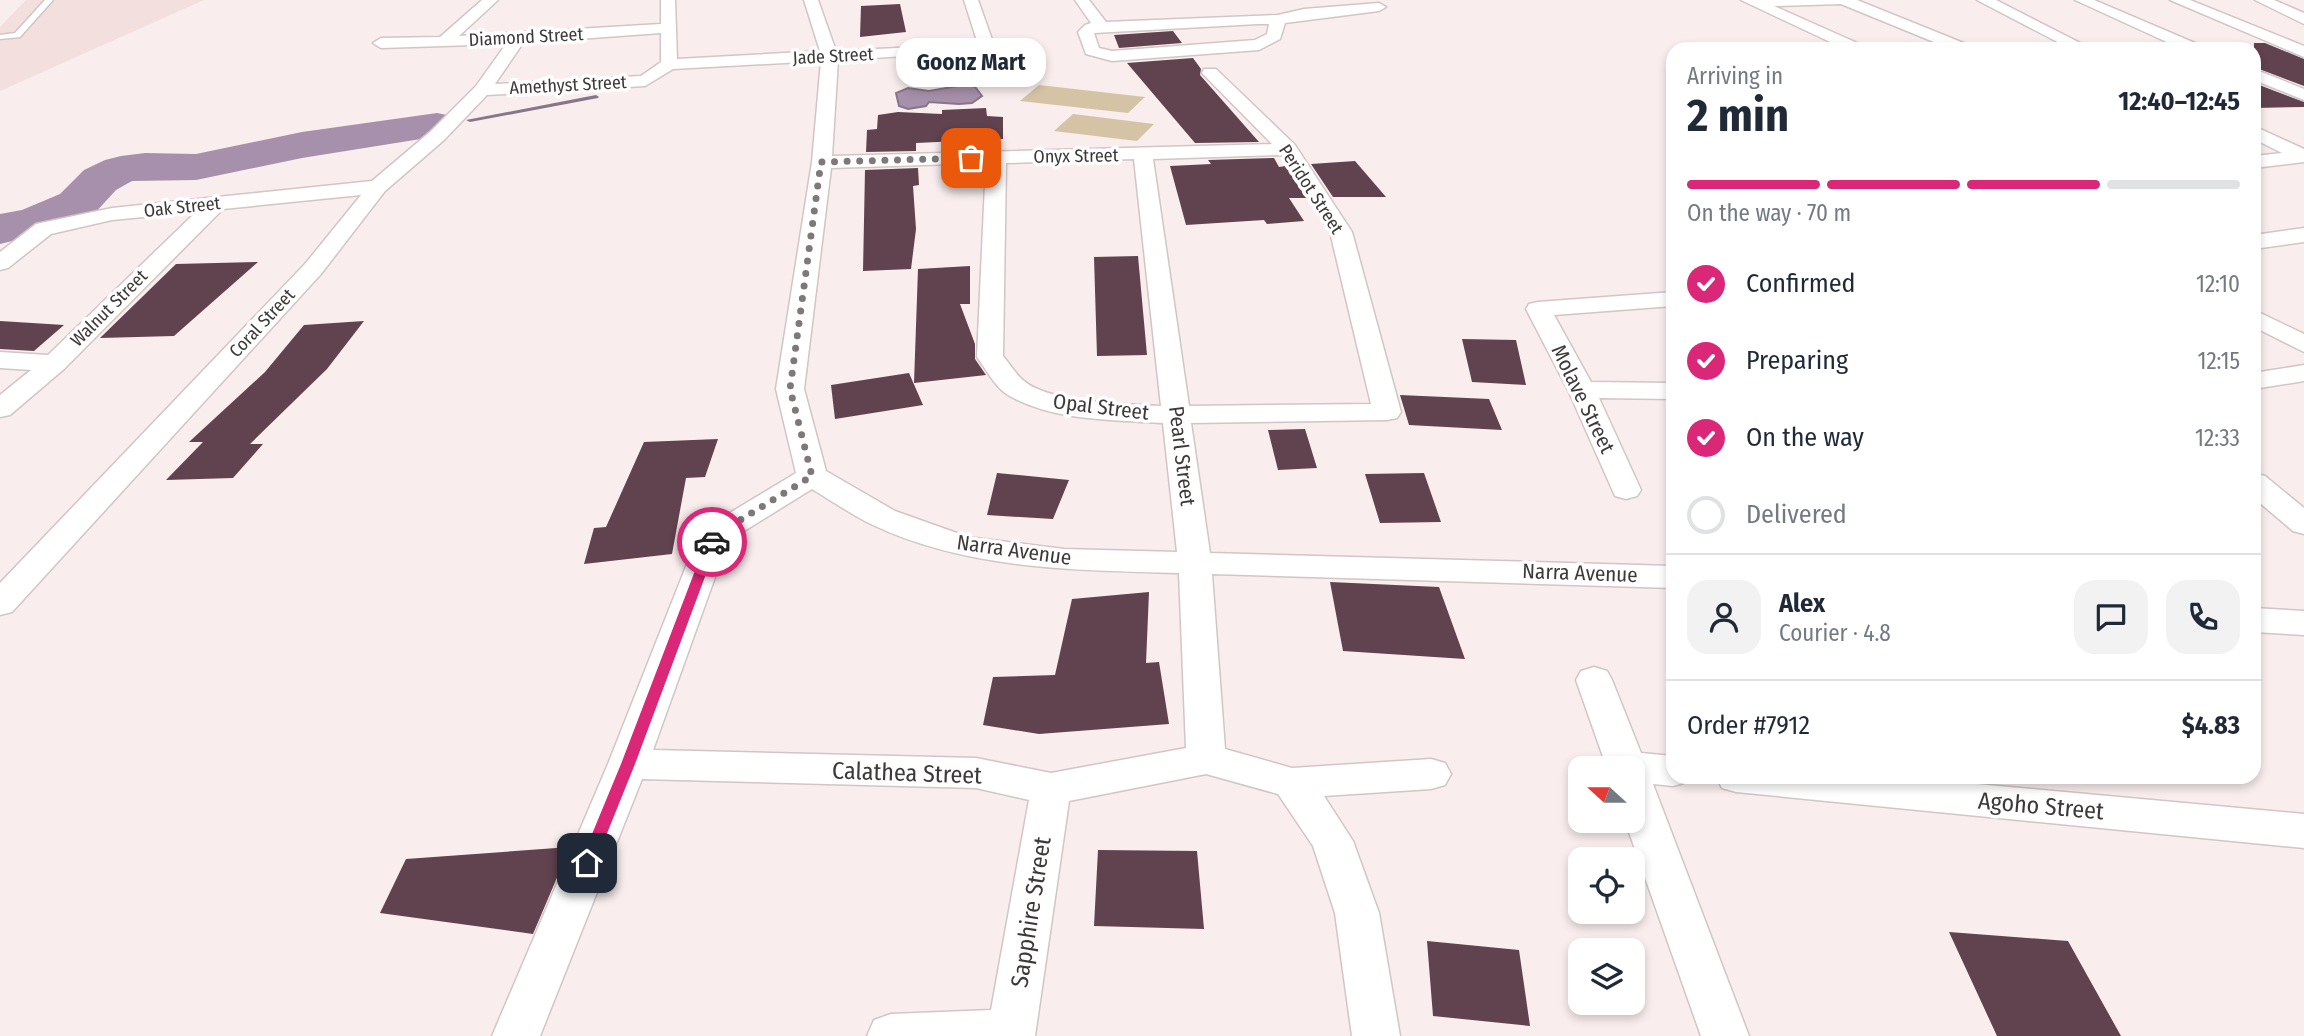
<!DOCTYPE html>
<meta charset="utf-8">
<style>
:root{--surface:#fff;--page:#f2f2f3;--text:#1f2937;--muted:#747a83;--line:#e0e1e3;--accent:#db2777}
body{margin:0;font-family:"Fira Sans Condensed",sans-serif;background:var(--page);color:var(--text);height:100vh;display:flex;flex-direction:column;font-size:26px;white-space:nowrap}
*{box-sizing:border-box;margin:0}
p{font-size:23px;color:var(--muted)}
.icon{flex:none;width:38px;height:38px;fill:none;stroke:currentColor;stroke-width:2;stroke-linecap:round;stroke-linejoin:round}
.map{position:relative;flex:1;overflow:hidden}
.details{position:absolute;left:1666px;top:42px;width:595px;height:742px;display:flex;flex-direction:column;background:var(--surface);border-radius:21px;box-shadow:0 4px 10px #0003}
.details>*{flex:none}
.needle{width:46px;rotate:291deg}
.buttons{position:absolute;left:1568px;top:756px;display:grid;gap:14px}
.buttons a{display:grid;place-items:center;width:77px;height:77px;border-radius:14px;background:var(--surface);box-shadow:0 4px 10px #0003;font-size:35px}
.pin{position:absolute;display:grid;place-items:center;width:60px;height:60px;color:#fff;margin:-30px;border-radius:14px;box-shadow:0 4px 10px #0006}
.courier{position:absolute;display:grid;place-items:center;width:70px;height:70px;margin:-35px;border:5px solid #db2777;border-radius:50%;background:#fff;color:#222;box-shadow:0 2px 9px #0007}
.bubble{position:absolute;height:49px;border-radius:21px;background:var(--surface);box-shadow:0 4px 10px #0003;font-size:23px;font-weight:700;line-height:49px;text-align:center}
.overview em{font-style:normal;font-weight:700}
.overview div{display:flex;flex-direction:column-reverse}
.overview{display:flex;align-items:center;justify-content:space-between;height:119px;padding:0 21px}
h1{font-size:46px;font-weight:700;line-height:52px}
.bar{display:grid;grid-template-columns:repeat(4,1fr);gap:10px 7px;align-content:center;height:84px;padding:0 21px}
.bar i{height:9px;border-radius:5px;background:var(--line)}
.bar .active{background:var(--accent)}
.bar p{grid-column:span 4}
.line{display:flex;align-items:center;gap:18px;padding:0 21px;border-top:2px solid var(--line)}
.line div{flex:1}
.round{display:grid;place-items:center;flex:none;width:74px;height:74px;border-radius:21px;background:var(--page)}
ol{padding:0 21px;list-style:none}
li{display:flex;align-items:center;gap:21px;height:77px}
li p{margin-inline-start:auto}
li .icon{padding:7px;border-radius:50%;background:var(--accent);color:#fff;stroke-width:4}
li:last-child{color:var(--muted)}
li i{width:38px;height:38px;border:4px solid var(--line);border-radius:50%}
.map>svg:first-child{display:block}
.built{fill:#f4dfdf}
.green{fill:#d5c3a6}
.water{fill:#a790ab;stroke:#877689;stroke-width:2}
.lines{fill:none;stroke-linecap:round;stroke-linejoin:round}
.stream{fill:#877689;fill-rule:evenodd}
.river{fill:#a790ab;fill-rule:evenodd}
.building{fill:#61424f}
.lane-casing{stroke:#d1c6c5;stroke-width:3}
.street-casing{stroke:#d1c6c5;stroke-width:3}
.lane{fill:#fff;fill-rule:evenodd}
.street{fill:#fff;fill-rule:evenodd}
.route{fill:#db2777}
.done{stroke:#7f7878;stroke-width:7;stroke-dasharray:0 12.6}
.labels{text-anchor:middle;dominant-baseline:central;stroke-width:7;stroke-linejoin:round;paint-order:stroke}
.far-street-label{font-size:18px;fill:#3d3939;stroke:#fefefe}
.street-label{font-size:21px;fill:#3d3939;stroke:#fefefe}
.near-street-label{font-size:24px;fill:#3d3939;stroke:#fefefe}
</style>
<div class="map">
<svg width="2304" height="1036" viewBox="0 0 2304 1036">
<rect width="100%" height="100%" fill="#f9eded"/>
<!-- built -->
<path class="built" d="M26 0H204L0 91V27Z"/>
<!-- green -->
<path class="green" d="M1039 85 1145 97 1128 113 1020 101Z
M1073 114 1154 124 1137 141 1054 131Z"/>
<!-- water -->
<path class="water" d="M969 84 976 88 982 96 972 103 959 104 929 102 926 106 908 109 899 106 896 93 908 88 929 91Z"/>
<g class="lines">
<!-- stream -->
<path class="stream" d="M596 95 599 97 598 98 470 122 466 120Z"/>
<!-- river -->
<path class="river" d="M437 113 452 116 458 125 452 134 302 158 196 180 132 181 116 190 94 214 53 231 0 244V214L22 210 60 194 84 170 105 160 121 156 145 153 196 154 302 132Z"/>
</g>
<!-- building -->
<path class="building" d="M900 4 906 32 860 37 861 6Z
M1173 31 1182 43 1119 48 1114 35Z
M2254 43H2265L2304 59V86L2254 67Z
M1193 58 1201 69 1200 75 1259 142 1195 143 1127 63Z
M2254 83 2304 102V107L2254 108Z
M986 108 987 116 1003 117V139L916 143V151L866 152 867 130 877 129 878 115 898 112 942 114V110Z
M1274 158 1279 167 1286 166 1306 198H1289L1304 221 1267 224 1264 220 1186 225 1170 166 1211 164 1208 160Z
M1355 161 1386 197H1333L1311 164Z
M918 168 919 185 913 186 916 229 911 269 863 271 865 170Z
M1138 256 1147 355 1097 356 1094 257Z
M258 262 174 336 100 338 176 264Z
M970 266V304H960L975 344V359L986 375 914 383 918 269Z
M0 321 64 325 34 351 0 349Z
M364 321 327 369 250 444H263L233 478 166 480 203 442H189L265 372 304 325Z
M1462 339 1516 340 1526 385 1472 382Z
M909 373 923 405 835 419 831 385Z
M1400 395 1489 399 1502 430 1409 425Z
M1305 429 1317 468 1278 470 1268 430Z
M718 439 705 477 686 478 672 554 584 564 594 528 606 527 644 442Z
M997 473 1069 480 1053 519 987 515Z
M1424 473 1441 522 1380 523 1365 474Z
M1330 582 1439 587 1465 659 1343 651Z
M1149 592 1146 663 1159 662 1169 724 1039 734 983 725 993 677 1055 675 1072 599Z
M570 847 533 934 380 913 406 859Z
M1098 850 1197 851 1204 929 1094 926Z
M1949 932 2068 941 2121 1036H1997Z
M1427 941 1519 950 1530 1026 1433 1016Z"/>
<g class="lines">
<defs>
<path id="lane" d="M45 0H53L20 37 0 39V35L15 33Z"/>
<path id="street" d="M482 0H498L459 36 661 24V0H675L677 59 820 51 804 0H818L836 51 978 44 964 0H978L995 48 993 51 838 60 832 156 1272 144 1202 73 1204 69H1216L1295 145 1352 232 1401 412 1397 418 1387 420 1191 423 1210 553 1673 566V588L1212 574 1225 749 1292 768 1431 759 1445 763 1451 774 1445 785 1431 789 1324 796 1353 841 1379 913 1400 1036H1352L1335 913 1313 846 1278 794 1206 774 1069 801 1035 1036H867L874 1020 891 1014 991 1010 1029 800 976 788 642 779 540 1036H492L608 764 698 536 703 529 796 473 776 389 812 162 821 61 673 69 645 86 487 95 444 140 385 191 321 274 12 612 0 615V583L305 264 361 195 223 209 64 369 10 415 0 417V395L31 370 0 368V352L48 355 196 212 112 220 51 234 8 268 0 270V252L36 224 112 208 372 181 430 132 476 86 506 44 381 48 373 43 381 38 440 37ZM661 33V62L641 76 495 84 523 43ZM1282 155 1330 232 1371 404 1189 406 1153 159ZM1134 159 1161 406C1127 404 1050 403 1024 381 1016 375 1010 364 1003 356L1006 163ZM986 163 977 357C985 368 996 388 1008 395 1052 421 1113 420 1163 423L1177 552 1064 549 968 537 895 511 826 471 804 389 831 168ZM812 489C832 501 852 515 873 525 968 570 1076 570 1179 573L1186 748 1051 773 976 758 653 750 728 541Z
M1075 0H1089L1106 22 1278 15 1304 9 1379 3 1386 7 1379 11 1285 23 1280 39 1259 50 1112 61 1086 54 1078 32 1085 25 1091 23ZM1258 24H1269L1267 34 1255 40 1112 51 1099 48 1094 33Z
M1741 0H1857L1971 46 1973 49H1951L1841 4 1774 6 1864 46 1866 49H1845Z
M1977 0H1996L2092 49H2071Z
M2075 0H2094L2202 46 2204 49H2182Z
M2170 0H2190L2304 46V57Z
M2255 0H2274L2304 13V24Z
M2254 69 2304 89V100L2254 80Z
M2254 126 2304 149V162L2254 168V156L2282 153 2254 139Z
M2304 228V242L2254 249V235Z
M1673 292V306L1554 315 1591 382 1673 383V399L1599 398 1641 490 1637 496 1626 499 1615 496 1568 390 1526 309 1529 304 1538 302Z
M2254 310 2304 334V352L2254 327Z
M2304 365V381L2254 389V373Z
M2254 473 2265 476 2304 508V534L2293 531 2254 498Z
M2254 608 2304 611V635L2254 632Z
M1594 667 1607 671 1612 680 1641 753 1673 756V777H1690L1687 782 1673 786 1653 784 1749 1036H1701L1625 821H1633V768H1607L1576 680 1581 671Z
M1716 777H1901L2304 814V848L1736 792 1722 788Z"/>
</defs>
<!-- lane casing -->
<use href="#lane" class="lane-casing"/>
<!-- street casing -->
<use href="#street" class="street-casing"/>
<!-- lane -->
<use href="#lane" class="lane"/>
<!-- street -->
<use href="#street" class="street"/>
</g>
<!-- route -->
<path class="route" d="M712 539 718 542 635 764 593 868H582L580 863 621 764 706 542Z"/>
<g class="lines">
<!-- done -->
<path class="done" d="M712 542 714 536 812 476 790 389 821 162 971 158"/>
</g>
<g class="labels">
<!-- far-street labels -->
<g class="far-street-label">
<text transform="translate(526 37) rotate(-3)">Diamond Street</text>
<text transform="translate(833 56) rotate(-3)">Jade Street</text>
<text transform="translate(568 85) rotate(-3)">Amethyst Street</text>
<text transform="translate(1076 156) rotate(-1)">Onyx Street</text>
<text transform="translate(1311 189) rotate(57)">Peridot Street</text>
<text transform="translate(182 207) rotate(-6)">Oak Street</text>
<text transform="translate(109 308) rotate(-45)">Walnut Street</text>
<text transform="translate(262 323) rotate(-47)">Coral Street</text>
</g>
<!-- street labels -->
<g class="street-label">
<text transform="translate(1583 399) rotate(64)">Molave Street</text>
<text transform="translate(1101 407) rotate(7)">Opal Street</text>
<text transform="translate(1182 456) rotate(83)">Pearl Street</text>
<text transform="translate(1014 550) rotate(8)">Narra Avenue</text>
<text transform="translate(1580 573) rotate(2)">Narra Avenue</text>
</g>
<!-- near-street labels -->
<g class="near-street-label">
<text transform="translate(907 773) rotate(2)">Calathea Street</text>
<text transform="translate(2041 806) rotate(5)">Agoho Street</text>
<text transform="translate(1031 912) rotate(-81)">Sapphire Street</text>
</g>
</g>
</svg>
<div class="buttons">
<a><svg class="needle" viewBox="-14 -14 28 28"><path d="M0-13l5 13h-10z" fill="#e53935"/><path d="M0 13l5-13h-10z" fill="#747a83"/></svg></a>
<a><svg class="icon" aria-label="locate" viewBox="0 0 24 24"><circle cx="12" cy="12" r="6"/><path d="M12 2v4M12 18v4M2 12h4M18 12h4"/></svg></a>
<a><svg class="icon" aria-label="layers" viewBox="0 0 24 24"><path d="M12 4l9 5-9 5-9-5zM3 14l9 5 9-5"/></svg></a>
</div>
<div class="pin" style="left:971px;top:158px;background:#ea580c"><svg class="icon" aria-label="bag" viewBox="0 0 24 24"><path d="M5 8h14l-1 12H6zM9 8a3 3 0 0 1 6 0"/></svg></div>
<div class="pin" style="left:587px;top:863px;background:#1f2937"><svg class="icon" aria-label="home" viewBox="0 0 24 24"><path d="M3 11l9-7 9 7M6 9v11h12V9"/></svg></div>
<div class="courier" style="left:712px;top:542px"><svg class="icon" aria-label="car" viewBox="0 0 24 24"><path d="M5 17H2v-5l4-1 3-4h7l3 4 3 1v5h-3M9 17h6M6 11h13"/><circle cx="7" cy="17" r="2"/><circle cx="17" cy="17" r="2"/></svg></div>
<div class="bubble" style="left:896px;top:38px;width:150px">Goonz Mart</div>
<section class="details">
<div class="overview"><div><h1>2 min</h1><p>Arriving in</p></div><em>12:40–12:45</em></div>
<div class="bar"><i class="active"></i><i class="active"></i><i class="active"></i><i></i><p>On the way · 70 m</p></div>
<ol>
<li><svg class="icon" aria-label="check" viewBox="0 0 24 24"><path d="M5 12l5 5 9-10"/></svg>Confirmed<p>12:10</p></li>
<li><svg class="icon" aria-label="check" viewBox="0 0 24 24"><path d="M5 12l5 5 9-10"/></svg>Preparing<p>12:15</p></li>
<li><svg class="icon" aria-label="check" viewBox="0 0 24 24"><path d="M5 12l5 5 9-10"/></svg>On the way<p>12:33</p></li>
<li><i></i>Delivered</li>
</ol>
<div class="line" style="height:126px"><a class="round"><svg class="icon" aria-label="person" viewBox="0 0 24 24"><circle cx="12" cy="8" r="4"/><path d="M4 21q1-7 8-7t8 7"/></svg></a><div><b>Alex</b><p>Courier · 4.8</p></div><a class="round"><svg class="icon" aria-label="chat" viewBox="0 0 24 24"><path d="M4 5h16v11H9l-5 4z"/></svg></a><a class="round"><svg class="icon" aria-label="phone" viewBox="0 0 24 24"><path d="M5 4h4l2 5-3 2q2 4 5 5l2-3 5 2v4C11 20 4 13 5 4z"/></svg></a></div>
<div class="line" style="height:91px"><div>Order #7912</div><b>$4.83</b></div>
</section>
</div>
